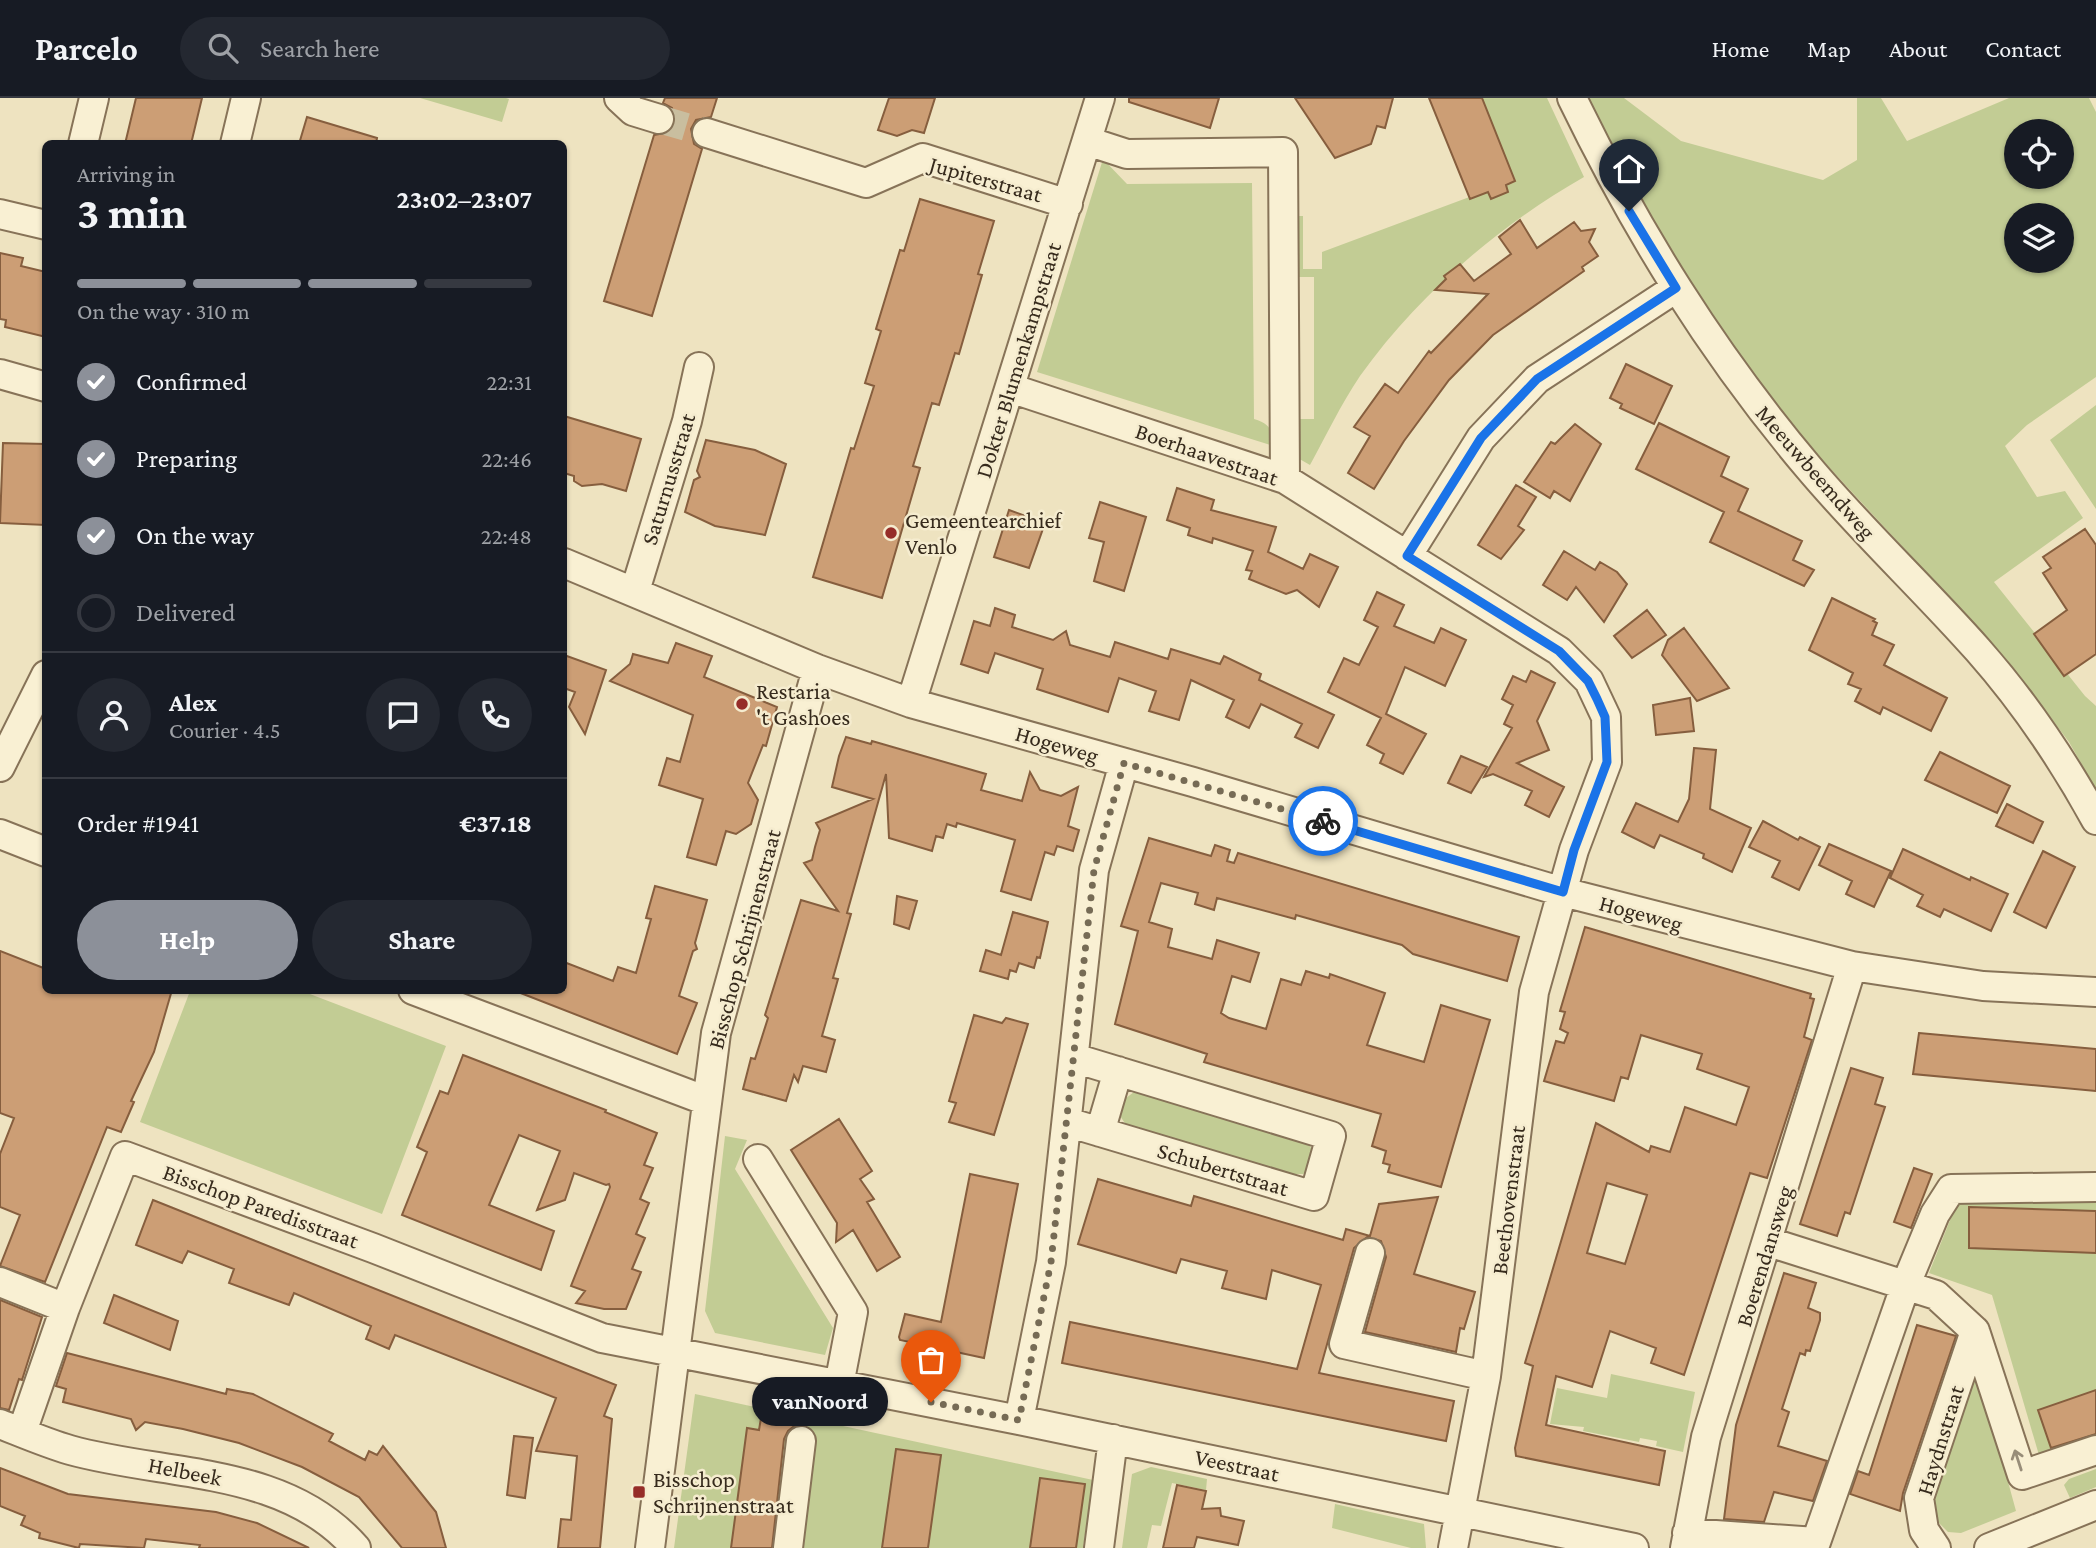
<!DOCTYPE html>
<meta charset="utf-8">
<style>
:root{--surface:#171b24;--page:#242831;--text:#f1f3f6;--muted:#9ea1a6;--line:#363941;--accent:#8c9099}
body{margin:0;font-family:"Crimson Pro",serif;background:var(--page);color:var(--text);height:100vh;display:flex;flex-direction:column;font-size:26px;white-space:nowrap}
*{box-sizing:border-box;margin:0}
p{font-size:23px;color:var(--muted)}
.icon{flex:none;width:38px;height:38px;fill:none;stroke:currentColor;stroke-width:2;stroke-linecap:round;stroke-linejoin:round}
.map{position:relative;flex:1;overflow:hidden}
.details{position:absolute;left:42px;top:42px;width:525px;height:854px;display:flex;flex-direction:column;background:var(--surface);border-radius:10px;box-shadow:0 2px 5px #0004}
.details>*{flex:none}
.controls{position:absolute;left:2004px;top:21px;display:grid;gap:14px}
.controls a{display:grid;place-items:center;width:70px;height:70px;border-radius:50%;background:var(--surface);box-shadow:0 2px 5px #0004;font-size:35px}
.pin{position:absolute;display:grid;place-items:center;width:60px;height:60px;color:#fff;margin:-72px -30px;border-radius:50% 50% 50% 0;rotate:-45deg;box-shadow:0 0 7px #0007}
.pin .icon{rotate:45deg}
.courier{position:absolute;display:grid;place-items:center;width:70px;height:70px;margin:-35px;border:5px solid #1a73e8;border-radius:50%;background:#fff;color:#222;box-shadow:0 2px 9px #0007}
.bubble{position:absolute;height:49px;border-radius:24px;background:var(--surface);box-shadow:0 2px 5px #0004;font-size:23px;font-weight:700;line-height:49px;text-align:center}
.headline em{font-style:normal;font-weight:700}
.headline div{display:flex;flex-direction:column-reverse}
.headline{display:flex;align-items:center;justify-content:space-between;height:119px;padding:0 35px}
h1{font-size:46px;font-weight:700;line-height:52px}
.bar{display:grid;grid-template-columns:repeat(4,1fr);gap:10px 7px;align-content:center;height:84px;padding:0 35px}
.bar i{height:9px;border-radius:5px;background:var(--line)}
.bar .active{background:var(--accent)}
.bar p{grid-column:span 4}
.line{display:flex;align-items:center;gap:18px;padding:0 35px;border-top:2px solid var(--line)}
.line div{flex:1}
.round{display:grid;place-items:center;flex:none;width:74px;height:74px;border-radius:37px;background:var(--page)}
ol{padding:0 35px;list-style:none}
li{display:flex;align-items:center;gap:21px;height:77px}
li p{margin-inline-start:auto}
li .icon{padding:7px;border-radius:50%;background:var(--accent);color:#fff;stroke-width:4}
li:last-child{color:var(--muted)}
li i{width:38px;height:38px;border:4px solid var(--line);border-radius:50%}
.button{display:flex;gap:14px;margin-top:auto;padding:14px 35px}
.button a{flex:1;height:80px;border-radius:42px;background:var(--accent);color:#fff;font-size:28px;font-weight:700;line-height:80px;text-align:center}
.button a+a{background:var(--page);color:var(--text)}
header{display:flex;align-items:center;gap:42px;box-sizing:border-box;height:98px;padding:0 35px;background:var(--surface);border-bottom:2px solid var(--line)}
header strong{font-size:33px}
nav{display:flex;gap:38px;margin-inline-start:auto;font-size:24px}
.search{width:490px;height:63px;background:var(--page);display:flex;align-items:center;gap:18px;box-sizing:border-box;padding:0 24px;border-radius:38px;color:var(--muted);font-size:26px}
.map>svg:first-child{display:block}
.green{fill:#c2cc94;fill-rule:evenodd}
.building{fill:#cc9e75;stroke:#865e3e;stroke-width:2;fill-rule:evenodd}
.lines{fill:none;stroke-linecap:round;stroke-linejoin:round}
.minor-tunnel{stroke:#c9be9f;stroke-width:28;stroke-dasharray:28 14;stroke-linecap:butt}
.minor-casing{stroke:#877358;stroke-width:32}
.minor{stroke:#f9f0d3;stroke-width:28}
.oneway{stroke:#988d78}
.done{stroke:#766b55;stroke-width:7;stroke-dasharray:0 12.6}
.route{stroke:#1a73e8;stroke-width:9}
.poi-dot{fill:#962d28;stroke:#f5eccf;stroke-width:2.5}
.labels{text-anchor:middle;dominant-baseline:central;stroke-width:5;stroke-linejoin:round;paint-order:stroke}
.street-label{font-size:23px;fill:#362a1c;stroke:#f5eccf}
.poi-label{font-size:23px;fill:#362a1c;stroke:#f5eccf;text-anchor:start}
</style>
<header>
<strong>Parcelo</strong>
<div class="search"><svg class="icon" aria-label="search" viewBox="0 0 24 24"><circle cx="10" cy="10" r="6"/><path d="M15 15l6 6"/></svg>Search here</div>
<nav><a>Home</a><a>Map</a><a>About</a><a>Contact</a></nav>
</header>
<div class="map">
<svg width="2096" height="1450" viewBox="0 0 2096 1450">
<rect width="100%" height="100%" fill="#eee3c0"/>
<!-- green -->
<path class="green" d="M420 0H506L509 1 502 24Z
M1482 0H1547L1584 79C1498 128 1418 197 1360 278 1341 306 1326 338 1310 367L1296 359V321H1314V179H1295V118H1303V171H1322V154L1515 82Z
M1588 0H1624L1681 43 1823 82 1857 62V0H1881L1907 43 2009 0H2089L2096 14V279L2027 327 2005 348 2037 399 2065 393 2083 420 1994 484 2085 598 2096 608V692L2069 644 2007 562 1802 340 1738 257 1631 91ZM2016 33H2062V79H2016ZM2016 117H2062V163H2016Z
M1103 61 1127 86 1252 85 1254 321C1270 326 1272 331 1274 348L1037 274Z
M2096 307V411L2050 342Z
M190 893H302L446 948 382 1116 140 1024Z
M1134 994H1147L1304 1042 1313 1052 1309 1072 1303 1076H1286L1127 1028 1120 1018 1118 1006Z
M725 1038 747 1042 735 1071 833 1230 825 1257 715 1235 705 1213Z
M2096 1100V1344L2041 1364 1992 1197 1929 1175 1958 1102Z
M1974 1259 2016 1413 1961 1435 1948 1434 1931 1417 1932 1396Z
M1611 1276 1695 1294 1683 1354 1656 1348 1657 1343 1640 1340 1639 1344 1583 1333 1584 1329 1550 1326 1557 1290 1607 1300Z
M695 1296 1093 1382 1083 1450H674Z
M1151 1369 1207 1381 1206 1392 1172 1385 1161 1428 1152 1427 1147 1450H1122L1132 1376Z
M2096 1371V1389L2070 1400 2064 1387 2069 1381Z
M1335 1406 1424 1426 1426 1450H1411L1332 1430Z"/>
<!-- building -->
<path class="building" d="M136 0H202L191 46H125Z
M665 0H717L711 19 696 22 691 31 694 46 702 51 652 218 604 203 654 37 670 34 675 25 672 10 663 5Z
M889 0H935L924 35 912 32 897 38 878 32Z
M1129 0H1219L1210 30 1129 4Z
M1295 0H1393L1385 30 1377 28 1371 46 1335 60Z
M1429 0H1482L1515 83 1506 87 1508 94 1491 101 1488 94 1470 101Z
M307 19 377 40 376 46H299Z
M920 101 994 123 978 176 982 177 959 256 955 255 939 307 932 305 913 368 920 370 882 500 813 479 851 350 854 351 874 288 865 285 881 233 876 231 900 152 904 153Z
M1520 122 1537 150 1574 124 1581 133 1595 131 1589 144 1598 158 1582 169 1584 173 1493 237 1449 282 1404 343 1374 391 1348 375 1370 338 1354 329 1385 286 1398 295 1429 253 1431 255 1488 196 1435 192 1446 181 1444 178 1460 166 1474 183 1511 156 1499 139Z
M0 155 23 160 21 168 46 174V239L5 229 6 222 0 221Z
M1626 266 1672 288 1654 326 1620 310 1622 306 1610 300Z
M564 318 641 341 626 393 602 386 582 388 574 383V378L564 375Z
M1659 325 1729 359 1721 378 1748 391 1738 413 1802 443 1793 462 1814 472 1804 488 1710 444 1724 414 1636 371Z
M1575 326 1601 346 1570 403 1554 393 1550 400 1524 384 1551 344 1555 346Z
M706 342 755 352 786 366 765 437 715 428 685 414 694 382 700 379 697 373Z
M3 345 46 346V427L0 425Z
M1516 387 1536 399 1518 428 1524 432 1501 461 1478 447Z
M1177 390 1214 402 1211 412 1276 429 1268 454 1303 471 1310 456 1338 469 1319 509 1297 492 1286 496 1249 481 1252 473 1246 472 1253 453 1213 440 1212 445 1188 437 1190 430 1167 422Z
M1100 404 1146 419 1124 493 1094 483 1104 444 1089 440Z
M1009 412 1045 425 1029 470 994 459Z
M2085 431 2096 447V556L2064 578 2034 536 2067 512 2043 475 2051 470 2043 459Z
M1564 453 1595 472 1600 464 1617 474 1627 486 1604 524 1576 489 1567 502 1543 487Z
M1377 494 1404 507 1394 528 1434 545 1441 530 1466 542 1445 588 1405 569 1386 616 1426 636 1403 676 1380 665 1384 656 1367 647 1381 620 1328 594 1344 560 1359 567 1378 529 1364 522Z
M1832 500 1875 521 1873 523 1877 525 1872 537 1894 547 1884 567 1947 600 1931 633 1883 609 1880 616 1855 603 1861 591 1848 586 1853 575 1809 552Z
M995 510 1015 517 1012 529 1053 542 1066 533 1070 547 1110 559 1115 544 1168 561 1171 551 1220 566 1224 558 1261 576 1259 582 1334 617 1318 650 1295 639 1302 626 1261 606 1249 630 1226 619 1234 602 1191 582 1179 622 1149 613 1156 593 1119 580 1108 614 1037 591 1043 571 995 555 988 575 961 566 974 523 990 528Z
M1647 512 1666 537 1632 560 1614 538Z
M1684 530 1729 590 1697 603 1662 557 1668 542Z
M676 545 712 558 704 579 777 609 766 648 763 647 748 685 758 702 751 726 736 736 726 733 716 767 687 759 703 701 659 687 667 660 680 664 693 617 610 583 630 566 633 556 668 565Z
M564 557 606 572 585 636 569 609 575 594 564 590Z
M1531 573 1555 585 1537 623 1549 652 1517 665 1564 689 1549 719 1525 707 1532 693 1493 676 1484 679 1512 630 1504 626 1513 607 1502 601 1513 578 1526 584Z
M1690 600 1694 633 1656 637 1653 607Z
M846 639 871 646 872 643 986 676 981 692 1022 703 1030 674 1040 692 1061 698 1078 689 1068 728 1079 732 1073 753 1057 748 1054 757 1045 754 1031 802 1001 793 1015 742 957 725 956 729 947 726 943 740 936 738 932 753 889 740 886 676 847 815 851 816 833 880 838 881 822 938 835 942 826 974 803 968 798 984 794 977 786 1003 743 991 751 960 755 961 768 920 765 917 801 802 838 813 804 765 812 762 815 749 820 732 816 725 873 701 832 689 839 658Z
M1694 650 1716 652 1710 711 1751 730 1732 774 1703 760 1704 756 1660 737 1654 750 1622 734 1636 705 1678 724 1689 701Z
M1940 654 2010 688 1997 715 1925 682Z
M1461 658 1487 669 1471 695 1448 685Z
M2007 706 2043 724 2033 745 1996 728Z
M1763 723 1798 742 1800 739 1820 749 1799 792 1772 779 1780 763 1749 749Z
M1149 740 1211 758 1215 747 1230 752 1227 763 1234 765 1238 755 1519 839 1507 883 1413 856 1402 847 1296 817 1295 821 1217 800 1214 812 1195 806 1198 795 1161 785 1149 824 1172 831 1168 849 1212 861 1217 842 1259 855 1250 884 1232 878 1221 915 1229 920 1266 931 1281 881 1301 887 1306 873 1329 880 1330 876 1385 895 1367 947 1424 964 1441 907 1490 922 1441 1089 1388 1074 1390 1067 1383 1065 1386 1053 1372 1048 1381 1016 1204 964 1207 956 1115 926 1138 833 1121 828Z
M1829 746 1891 773 1874 809 1846 796 1852 783 1819 767Z
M1903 751 1970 782 1971 779 2008 796 1991 833 1944 811 1940 819 1917 808 1923 797 1890 780Z
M2043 753 2075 769 2046 830 2014 814Z
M655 788 707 802 695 845 697 851 693 853 679 898 697 905 677 956 518 894 564 892V864L613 883 618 869 636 875 651 821 646 820Z
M897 798 917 803 909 831 894 826Z
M1013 814 1048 824 1040 860 1037 859 1034 870 1019 865 1016 874 1010 872 1008 881 980 873 986 852 1001 857Z
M1585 829 1811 896 1810 900 1814 901 1804 939 1812 942 1767 1080 1750 1075 1684 1277 1651 1265 1656 1250 1610 1233 1592 1289 1556 1278 1546 1327 1665 1353 1659 1387 1516 1358 1515 1350 1533 1268 1525 1265 1596 1025 1649 1054 1651 1048 1670 1054 1685 1009 1736 1027 1749 989 1697 971 1702 956 1641 937 1628 981 1621 979 1614 1003 1544 983 1556 943 1564 945 1568 935 1560 931 1565 914 1560 913ZM1607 1085 1647 1097 1625 1166 1587 1155Z
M0 853 46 871V892H172L154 954 131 1003 134 1004 121 1034 107 1029 45 1184 0 1168 20 1117 0 1109V1056L14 1020 0 1015Z
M974 917 1002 925 1006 920 1028 926 994 1037 949 1024 956 1005 949 1003Z
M1919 935 2096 951V993L1913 976Z
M463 957 606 1012 605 1014 657 1035 644 1067 653 1070 640 1101 649 1105 636 1136 645 1140 632 1171 641 1174 626 1211H604L576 1205 585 1193 571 1188 610 1089 609 1086 606 1087 574 1075 565 1102 537 1112 560 1053 519 1037 489 1107 554 1133 541 1172 402 1117 427 1054 417 1049 440 993 448 996Z
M1851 970 1883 980 1875 1006 1885 1009 1850 1116 1845 1114 1837 1138 1800 1126Z
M839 1021 872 1073 860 1081 874 1101 867 1104 900 1159 877 1173 853 1132 836 1144 837 1125 791 1052Z
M1914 1070 1932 1076 1911 1130 1894 1124Z
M970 1076 1018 1086 984 1260 900 1242 899 1239 905 1216 941 1224Z
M1098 1081 1191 1108 1194 1098 1343 1142 1346 1131 1370 1138 1379 1106 1438 1099 1414 1176 1475 1194 1464 1231 1460 1230 1456 1254 1365 1234 1386 1159 1381 1143 1367 1139 1354 1150 1319 1275 1454 1303 1446 1343 1062 1265 1070 1224 1297 1271 1321 1187 1272 1172 1266 1201 1222 1190 1227 1173 1181 1161 1176 1175 1078 1146Z
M153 1102 616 1287 604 1318 612 1321 600 1450H558L561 1421 571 1422 577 1358 536 1353 556 1300 395 1237 389 1251 366 1241 371 1228 294 1195 289 1207 229 1185 234 1171 188 1153 182 1165 136 1147Z
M1969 1109 2096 1113V1155L1969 1150Z
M1784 1175 1816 1185 1808 1210 1820 1215V1222L1810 1253 1806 1252 1805 1257 1800 1255 1782 1311 1789 1314 1778 1348 1827 1363 1813 1403 1774 1394 1764 1424 1724 1421 1736 1327Z
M114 1197 178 1223 170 1252 104 1225Z
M0 1202 42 1219 22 1282 19 1281 9 1312 0 1310Z
M1917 1227 1956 1238 1903 1395 1900 1413 1850 1396 1858 1373 1869 1377Z
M67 1255 226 1296 227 1291 253 1296 333 1336 329 1343 365 1362 369 1353 377 1357 383 1348 436 1414 446 1450H402L359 1399 302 1369 239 1345 183 1331 145 1324 136 1332 131 1321 63 1304 66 1291 56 1288Z
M2096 1292V1336L2051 1350 2038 1312Z
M761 1320 798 1325 788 1333 784 1341 772 1450H731L747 1330 759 1332Z
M514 1338 533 1340 525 1400 507 1397Z
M896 1351 941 1357 928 1450H882Z
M0 1370 68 1396 216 1414 257 1425 309 1450H199L200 1447 146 1441 144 1450 80 1446 79 1450 39 1440 40 1435 21 1427 25 1418 0 1408Z
M1040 1380 1085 1386 1076 1450H1030Z
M1177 1387 1206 1393 1202 1411 1220 1410 1221 1418 1244 1423 1238 1447 1197 1439 1194 1450H1163Z"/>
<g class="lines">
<!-- minor-tunnel -->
<path class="minor-tunnel" d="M659 21 707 35"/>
<defs>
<path id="minor" d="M619 0 633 13 659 21
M1572 0C1637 134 1712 255 1809 370 1862 433 1923 490 1978 552 2024 604 2063 662 2096 722
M707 35 866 85 923 60 1068 106
M1087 43 1127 56 1283 54 1285 381
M83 46 94 0
M235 46 246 0
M0 116 46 127
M0 276 46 289
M1010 290 1285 381 1559 553 1589 583 1606 619 1607 664 1574 752 1534 894 1486 1278 1453 1450
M1407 458 1481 340 1537 281 1676 190
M564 465 817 571 911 605 1193 684 1563 794 1852 868 1983 888 2096 894
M635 493 687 323 699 269
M911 605 1100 0
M0 669 46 577
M0 736 46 754
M413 892 707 1003
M1067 1024 1314 1098 1331 1038 1074 960
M1100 1034 1118 973
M758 1061 853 1214 839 1287
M1769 1144 1936 1197 1975 1233 2022 1377 2096 1352
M1370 1155 1344 1246 1486 1278
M0 1184 65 1210
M1019 1322 1051 1164 1094 772 1124 665
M0 1326C23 1335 46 1345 70 1352 167 1379 285 1368 356 1450
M22 1334 65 1210 125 1058 373 1150 602 1240 1019 1322 1634 1450
M1687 1435 1816 1444 1906 1186 1935 1116 1951 1091 2096 1089
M650 1450 716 935 817 571
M788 1450 801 1343
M1099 1450 1113 1341
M1685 1450 1706 1339 1852 868
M1936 1450 1924 1432 1919 1400 1975 1233
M1989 1450 2096 1407"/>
</defs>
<!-- minor casing -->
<use href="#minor" class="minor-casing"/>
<!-- minor -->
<use href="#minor" class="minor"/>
</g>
<!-- one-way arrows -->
<defs><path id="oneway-shaft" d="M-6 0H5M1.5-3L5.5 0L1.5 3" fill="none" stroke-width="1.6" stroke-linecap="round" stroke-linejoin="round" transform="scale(1.75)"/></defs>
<use class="oneway" href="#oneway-shaft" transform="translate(2018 1362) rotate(-108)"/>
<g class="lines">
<!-- done -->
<path class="done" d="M931 1304 1019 1322 1051 1164 1094 772 1124 665 1323 723"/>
<!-- route -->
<path class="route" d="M1323 723 1563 794 1574 752 1607 664 1605 619 1597 601 1588 583 1559 553 1407 458 1481 340 1537 281 1676 190 1629 113"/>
</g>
<!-- markers -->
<g class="poi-dot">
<circle cx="891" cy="435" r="7"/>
<circle cx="742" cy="606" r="7"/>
<rect x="632" y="1387" width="14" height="14" rx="3.5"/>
</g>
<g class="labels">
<!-- street labels -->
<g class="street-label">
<text transform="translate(986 81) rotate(16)">Jupiterstraat</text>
<text transform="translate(1018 262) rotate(-73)">Dokter Blumenkampstraat</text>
<text transform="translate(1207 356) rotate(19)">Boerhaavestraat</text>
<text transform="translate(1816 374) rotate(49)">Meeuwbeemdweg</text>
<text transform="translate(668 381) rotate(-73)">Saturnusstraat</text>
<text transform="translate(1057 646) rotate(16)">Hogeweg</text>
<text transform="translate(1641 815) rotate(15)">Hogeweg</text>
<text transform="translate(744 841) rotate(-75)">Bisschop Schrijnenstraat</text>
<text transform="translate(1223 1071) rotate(17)">Schubertstraat</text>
<text transform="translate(1508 1102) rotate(-83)">Beethovenstraat</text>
<text transform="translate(261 1108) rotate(20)">Bisschop Paredisstraat</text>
<text transform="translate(1764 1158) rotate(-73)">Boerendansweg</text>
<text transform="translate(1940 1342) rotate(-73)">Haydnstraat</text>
<text transform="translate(1237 1367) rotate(12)">Veestraat</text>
<text transform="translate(185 1373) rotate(11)">Helbeek</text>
</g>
<!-- poi labels -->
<g class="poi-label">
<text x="905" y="422">Gemeentearchief<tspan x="905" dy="26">Venlo</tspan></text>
<text x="756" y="593">Restaria<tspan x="756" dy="26">'t Gashoes</tspan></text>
<text x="653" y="1381">Bisschop<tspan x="653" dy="26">Schrijnenstraat</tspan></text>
</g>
</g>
</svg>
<div class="controls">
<a><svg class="icon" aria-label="locate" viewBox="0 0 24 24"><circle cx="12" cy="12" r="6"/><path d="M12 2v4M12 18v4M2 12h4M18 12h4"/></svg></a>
<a><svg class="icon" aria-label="layers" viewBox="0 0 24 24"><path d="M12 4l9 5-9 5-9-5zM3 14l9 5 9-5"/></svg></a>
</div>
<div class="pin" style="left:931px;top:1304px;background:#ea580c"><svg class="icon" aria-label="bag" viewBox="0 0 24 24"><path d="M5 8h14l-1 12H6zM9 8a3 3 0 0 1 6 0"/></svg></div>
<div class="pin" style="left:1629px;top:113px;background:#1f2937"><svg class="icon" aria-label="home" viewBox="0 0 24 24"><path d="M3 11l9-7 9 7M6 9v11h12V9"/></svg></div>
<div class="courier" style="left:1323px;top:723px"><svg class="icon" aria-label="bike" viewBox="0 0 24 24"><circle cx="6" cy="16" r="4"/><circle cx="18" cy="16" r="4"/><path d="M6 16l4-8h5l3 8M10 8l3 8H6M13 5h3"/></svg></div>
<div class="bubble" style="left:752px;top:1279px;width:136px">vanNoord</div>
<section class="details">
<div class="headline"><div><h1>3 min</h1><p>Arriving in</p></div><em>23:02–23:07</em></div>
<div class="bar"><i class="active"></i><i class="active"></i><i class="active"></i><i></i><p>On the way · 310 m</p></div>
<ol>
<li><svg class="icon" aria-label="check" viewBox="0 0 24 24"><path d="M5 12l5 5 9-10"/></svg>Confirmed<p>22:31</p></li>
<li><svg class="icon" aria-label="check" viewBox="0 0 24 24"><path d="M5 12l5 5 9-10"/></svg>Preparing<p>22:46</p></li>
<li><svg class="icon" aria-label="check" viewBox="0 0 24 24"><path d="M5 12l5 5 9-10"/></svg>On the way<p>22:48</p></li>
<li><i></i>Delivered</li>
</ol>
<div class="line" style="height:126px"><a class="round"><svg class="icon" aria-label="person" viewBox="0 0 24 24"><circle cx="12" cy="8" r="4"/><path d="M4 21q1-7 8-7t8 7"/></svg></a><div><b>Alex</b><p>Courier · 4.5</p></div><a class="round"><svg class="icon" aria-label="chat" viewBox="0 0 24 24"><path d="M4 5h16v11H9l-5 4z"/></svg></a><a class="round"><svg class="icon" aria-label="phone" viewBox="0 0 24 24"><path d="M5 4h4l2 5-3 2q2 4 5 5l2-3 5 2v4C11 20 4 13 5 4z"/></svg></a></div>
<div class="line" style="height:91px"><div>Order #1941</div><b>€37.18</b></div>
<div class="button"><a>Help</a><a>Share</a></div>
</section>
</div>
